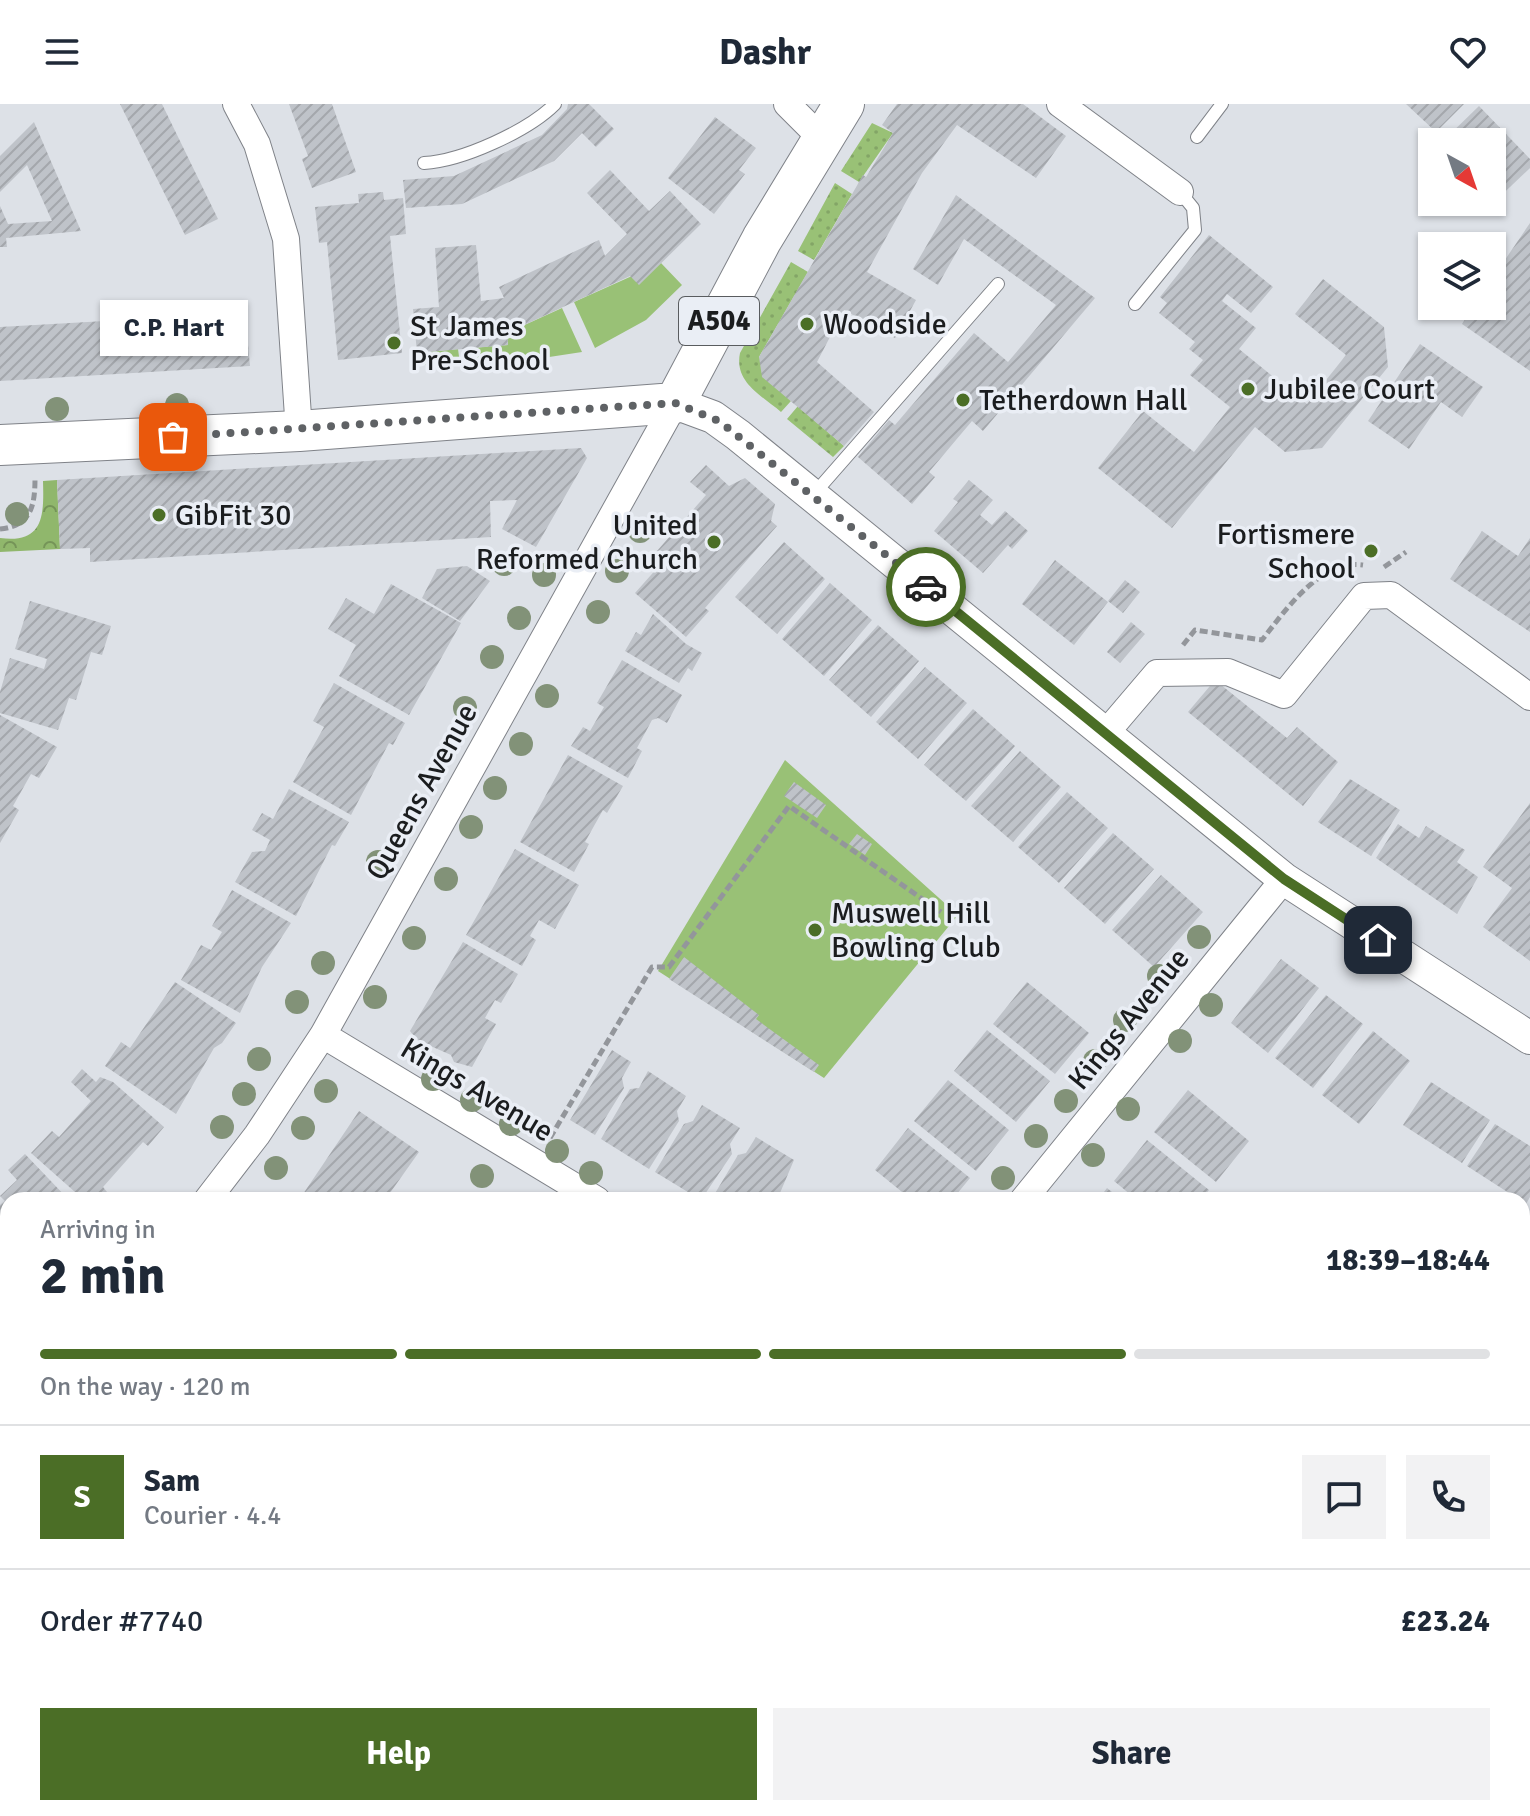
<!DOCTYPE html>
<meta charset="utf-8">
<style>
:root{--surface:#fff;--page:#f2f2f3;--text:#1f2937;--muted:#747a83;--line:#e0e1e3;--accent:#4b6e26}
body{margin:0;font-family:Signika,sans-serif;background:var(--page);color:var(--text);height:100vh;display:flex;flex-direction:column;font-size:30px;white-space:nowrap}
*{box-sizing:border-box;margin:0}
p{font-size:26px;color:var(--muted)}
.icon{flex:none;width:44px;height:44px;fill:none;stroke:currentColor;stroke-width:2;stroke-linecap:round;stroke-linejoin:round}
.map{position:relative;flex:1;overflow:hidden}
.sheet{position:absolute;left:0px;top:1088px;width:1530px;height:624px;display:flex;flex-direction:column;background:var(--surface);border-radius:24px 24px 0 0;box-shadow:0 2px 6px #0004}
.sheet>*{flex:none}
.needle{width:52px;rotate:140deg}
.fabs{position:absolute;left:1418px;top:24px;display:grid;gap:16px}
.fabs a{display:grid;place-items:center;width:88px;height:88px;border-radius:0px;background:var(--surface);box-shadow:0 2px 6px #0004;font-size:40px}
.pin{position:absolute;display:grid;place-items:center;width:68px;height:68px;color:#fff;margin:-34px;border-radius:16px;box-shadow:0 4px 12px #0006}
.courier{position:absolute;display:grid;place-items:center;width:80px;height:80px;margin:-40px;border:6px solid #4b6e26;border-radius:50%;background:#fff;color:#222;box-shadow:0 2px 10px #0007}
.bubble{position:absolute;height:56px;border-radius:0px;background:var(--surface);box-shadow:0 2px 6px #0004;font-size:26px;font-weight:800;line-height:56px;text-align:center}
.headline em{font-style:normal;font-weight:800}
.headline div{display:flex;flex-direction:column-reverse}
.headline{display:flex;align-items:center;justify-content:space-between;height:136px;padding:0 40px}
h1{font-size:52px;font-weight:800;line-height:60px}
.bar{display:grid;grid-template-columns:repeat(4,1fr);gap:12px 8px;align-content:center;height:96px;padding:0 40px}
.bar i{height:10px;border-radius:6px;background:var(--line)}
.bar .selected{background:var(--accent)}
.bar p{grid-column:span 4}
.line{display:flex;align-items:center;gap:20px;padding:0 40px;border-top:2px solid var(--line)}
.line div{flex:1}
.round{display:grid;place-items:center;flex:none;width:84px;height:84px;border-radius:0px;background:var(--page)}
.button{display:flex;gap:16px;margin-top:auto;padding:16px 40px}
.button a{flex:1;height:92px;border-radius:0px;background:var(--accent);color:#fff;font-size:32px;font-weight:800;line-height:92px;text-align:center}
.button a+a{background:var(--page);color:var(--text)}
header{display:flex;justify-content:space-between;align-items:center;height:104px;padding:0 40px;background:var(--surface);font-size:36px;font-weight:800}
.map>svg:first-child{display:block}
.grass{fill:#99c176}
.forest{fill:url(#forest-crowns)}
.garden{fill:url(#garden-dots)}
.building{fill:url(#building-hatch)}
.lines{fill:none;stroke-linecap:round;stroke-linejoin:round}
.service-casing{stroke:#7f8288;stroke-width:14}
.minor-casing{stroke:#7f8288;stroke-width:28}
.tertiary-casing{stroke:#7f8288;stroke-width:34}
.primary-casing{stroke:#7f8288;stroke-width:42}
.path{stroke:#93969b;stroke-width:5;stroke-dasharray:8 4;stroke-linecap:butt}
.service{stroke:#fff;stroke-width:12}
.minor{stroke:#fff;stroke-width:26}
.tertiary{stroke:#fff;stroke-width:32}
.primary{stroke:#fff;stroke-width:40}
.tree{fill:#829278}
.done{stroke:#5f6265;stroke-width:8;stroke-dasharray:0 14.4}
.route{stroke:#4b6e26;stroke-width:10}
.poi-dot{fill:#4b6e26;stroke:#eaeef5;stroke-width:3}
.labels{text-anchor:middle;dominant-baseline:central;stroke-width:7;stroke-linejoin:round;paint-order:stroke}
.shield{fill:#eaeef5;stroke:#595c5f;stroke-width:2}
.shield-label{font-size:28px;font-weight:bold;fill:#1b1d1f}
.poi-label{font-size:30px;fill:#1b1d1f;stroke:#eaeef5;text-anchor:start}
.street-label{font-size:30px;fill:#1b1d1f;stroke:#eaeef5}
</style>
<header><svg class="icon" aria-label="menu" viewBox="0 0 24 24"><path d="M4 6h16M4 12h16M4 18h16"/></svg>Dashr<svg class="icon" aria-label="heart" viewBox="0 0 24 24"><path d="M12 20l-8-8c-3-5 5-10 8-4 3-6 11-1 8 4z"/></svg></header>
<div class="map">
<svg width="1530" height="1712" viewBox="0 0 1530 1712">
<defs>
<pattern id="forest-crowns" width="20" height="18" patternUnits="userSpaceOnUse" patternTransform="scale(2)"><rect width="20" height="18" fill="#90b76c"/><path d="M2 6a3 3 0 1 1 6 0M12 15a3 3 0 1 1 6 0" fill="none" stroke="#759458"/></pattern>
<pattern id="garden-dots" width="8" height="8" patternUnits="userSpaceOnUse" patternTransform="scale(2)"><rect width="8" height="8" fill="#99c176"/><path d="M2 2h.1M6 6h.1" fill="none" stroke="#83a566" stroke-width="1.8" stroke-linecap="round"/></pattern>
<pattern id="building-hatch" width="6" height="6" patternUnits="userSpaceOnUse" patternTransform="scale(2)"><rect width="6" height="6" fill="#bfc3c9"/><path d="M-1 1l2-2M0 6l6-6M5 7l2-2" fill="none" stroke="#a4a7ac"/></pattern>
</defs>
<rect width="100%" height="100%" fill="#dde1e7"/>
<!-- grass -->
<path class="grass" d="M661 159 682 181 646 216 595 244 574 198Z
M562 204 582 248 523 257 472 259 470 244 508 241 507 229Z
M458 245 460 260 418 261 417 249Z
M785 656 958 811 824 974 658 867Z"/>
<!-- forest -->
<path class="forest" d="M57 376 60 445 0 448V434C44 440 44 411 43 377Z"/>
<!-- garden -->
<path class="garden" d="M872 19 893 29 859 78 841 67Z
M835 79 852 90 814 156 798 147Z
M791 158 808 168 759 253 791 297 781 308C761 291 734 278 740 249Z
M798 302 844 342 833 353 787 315Z
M608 1704H1349L1369 1712H604Z"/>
<!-- building -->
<path class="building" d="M120 0H162L218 115 185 131Z
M289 0H332L356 68 312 84 302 55 308 52Z
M568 0H589L614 25 596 43 582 29 554 57 462 100 406 104 403 76 454 72 542 31 567 5Z
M897 0H1023L1066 32 1036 74 957 21 922 69 867 168 916 196 895 234 844 206 817 258 874 308 844 342 762 273 759 253 863 71 866 73 893 29 882 21Z
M1406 0H1464L1436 28Z
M1479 2 1530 55V64L1489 103 1484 98H1492V38H1442Z
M715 13 756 44 739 66 745 70 714 110 668 74Z
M34 18 81 127 6 134 7 143H0V102L8 120 52 117 27 61 0 88V52Z
M610 66 649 107 670 87 701 120 639 181 630 172 507 229 508 241 417 249 413 205 439 203 435 144 476 141 481 197 504 194 499 183 599 136 605 152 627 130 587 89Z
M383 88 384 96 403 94 406 130 390 132 402 249 338 256 327 138 319 139 315 103 359 99 358 90Z
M956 91 1095 194 983 327 972 317 929 368 935 373 912 400 858 353 889 316 895 321 974 229 1008 258 1056 201 964 135 938 181 913 165Z
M1530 119V267L1462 220 1474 202H1492V175Z
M1209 131 1273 183 1251 209 1227 190 1222 197 1256 224 1239 245 1307 300 1346 251 1295 210 1323 175 1384 223 1388 263 1322 344 1285 348 1255 323 1172 424 1098 364 1143 307 1194 348 1230 303 1190 271 1203 256 1189 245 1195 238 1159 209 1167 199 1160 193Z
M245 209 250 262 0 277V223Z
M1420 240 1483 283 1462 313 1441 298 1409 345 1368 317Z
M581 344 587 354 536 443 502 425 517 396 490 397 491 433 90 458V444L60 445 57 376Z
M706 361 729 382 745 374 775 400 771 417 777 422 705 504 709 507 686 533 635 489 659 462 650 455 706 391 690 378Z
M969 376 993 396 980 411 992 421 1005 407 1028 427 1012 445 1008 441 983 469 934 427 958 398 953 395Z
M1482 427 1518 452 1530 434V528L1450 475Z
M784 438 825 475 777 530 735 493Z
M1055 456 1108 498 1074 541 1022 500Z
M467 462 490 477 460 517 422 494 437 465Z
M1125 476 1140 488 1123 509 1108 497Z
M830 479 872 516 824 572 782 535Z
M391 480 461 519 409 611 339 572 356 541 328 525 346 494 374 510Z
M30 497 111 522 102 551 91 548 76 596 69 594 58 626 0 609V588L10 554 44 565 47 555 15 545Z
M653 510 686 540 702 549 692 567 688 564 679 579 625 547 636 528 641 531Z
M1131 518 1145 530 1120 559 1107 548Z
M878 521 919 557 871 613 829 576Z
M622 556 682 591 667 619 658 614 652 616 637 644 642 647 628 674 571 642 583 623 590 627 604 603 597 599Z
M925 563 967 599 918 655 876 618Z
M1215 576 1287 634 1297 623 1338 658 1303 702 1188 608Z
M334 579 405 619 393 641 389 639 351 711 293 678 324 623 313 617Z
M973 605 1015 642 966 697 924 661Z
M0 611 57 643 39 674 31 670 13 702 19 706 0 739Z
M1020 647 1061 683 1013 738 971 702Z
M568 651 623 682 607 709 603 706 585 738 589 740 574 768 520 738Z
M1350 675 1400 706 1371 752 1318 718Z
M794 678 826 701 817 714 784 692Z
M289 685 349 718 335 742 332 741 296 812 235 778 252 748 265 747 270 736 252 726 262 709 273 715Z
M1067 688 1108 724 1059 779 1018 743Z
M1530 699V857L1483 823 1512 784 1483 763Z
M1398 720 1419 734 1426 722 1465 746 1457 758 1478 773 1457 810 1376 754Z
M1113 729 1154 765 1105 820 1064 784Z
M857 730 872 740 865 751 849 740Z
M515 745 579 781 555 825 539 816 530 832 536 836 522 862 466 831Z
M1161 771 1203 808 1154 863 1112 826Z
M232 786 291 819 262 863 240 909 181 876 201 841 211 846 222 828 212 822Z
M463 838 518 870 501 899 495 896 485 914 496 920 472 963 454 958 451 951 417 936 410 927Z
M684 853 759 911 756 915 819 961 814 968 669 875Z
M1281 855 1319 884 1268 949 1231 919Z
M175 878 236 919 222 939 214 944 176 1010 105 962 121 938 130 944Z
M1027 878 1089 929 1055 970 993 920Z
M1326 891 1363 920 1313 984 1275 954Z
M987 926 1050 977 1016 1018 954 967Z
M1373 927 1410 957 1359 1020 1322 991Z
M612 946 631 958 622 974 624 984 595 1031 570 1016Z
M82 965 96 978 100 973 113 978 164 1023 148 1042 143 1038 103 1083 107 1088 100 1096H84L31 1049 52 1027 59 1033 91 997 71 978Z
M648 967 686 992 677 1007 679 1017 649 1065 601 1035 630 985 639 984Z
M948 976 1009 1026 976 1067 914 1017Z
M1431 978 1490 1016 1462 1059 1403 1021Z
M1188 986 1249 1037 1216 1078 1154 1028Z
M702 1001 740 1024 730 1040 732 1050 701 1096 655 1068 684 1020 693 1017Z
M359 1007 419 1048 385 1096H299Z
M1495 1020 1530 1042V1093L1526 1100 1467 1062Z
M908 1024 970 1074 952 1096H912L875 1066Z
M756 1033 794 1056 777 1096H711L738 1051 746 1049Z
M1147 1036 1209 1086 1201 1096H1137L1114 1077Z
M25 1050 69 1096H8L6 1183 0 1176V1101L5 1097 0 1092 17 1076 8 1066Z
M1107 1084 1122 1096H1098Z
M8 1363V1454L0 1459V1376L7 1371 3 1366Z
M1522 1496 1530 1503 1527 1607 1522 1605Z
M5 1654 8 1704H61L63 1712H0V1655Z
M78 1704H126L120 1712H77Z
M133 1704H219L227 1710 134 1712 130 1710Z
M480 1704H563L558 1712H476Z"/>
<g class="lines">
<defs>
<path id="service" d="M1197 33 1222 0
M424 59C462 57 528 27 555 0
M1135 200 1195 126 1193 104 1180 88
M813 391 998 180
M429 1712 435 1704"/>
<path id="minor" d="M236 0 257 40 286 135 299 327
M787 0 823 36
M1060 0 1180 88
M1105 630 1157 569 1228 568 1284 591 1364 492 1391 491 1530 593
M323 931 597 1096
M207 1096 257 1031 323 931 675 299
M1023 1096 1284 775
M0 1281 8 1275
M348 1704 355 1712"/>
<path id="tertiary" d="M675 299 713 313 738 331 1284 775 1530 934
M1522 1694 1530 1691
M1486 1712 1501 1704"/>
<path id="primary" d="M0 341 299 327 675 299 762 135 844 0"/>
</defs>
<!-- service casing -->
<use href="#service" class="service-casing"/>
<!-- minor casing -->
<use href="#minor" class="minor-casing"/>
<!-- tertiary casing -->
<use href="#tertiary" class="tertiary-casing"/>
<!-- primary casing -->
<use href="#primary" class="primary-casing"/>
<!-- path -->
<path class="path" d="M0 425C31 422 35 402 35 374
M1384 463 1406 448
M1183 541 1195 526 1262 536C1285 507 1320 455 1363 461
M550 1034 652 863H669L789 702 941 808"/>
<!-- service -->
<use href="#service" class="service"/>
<!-- minor -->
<use href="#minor" class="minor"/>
<!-- tertiary -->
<use href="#tertiary" class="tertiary"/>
<!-- primary -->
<use href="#primary" class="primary"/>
</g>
<!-- trees -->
<g class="tree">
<circle cx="177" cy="301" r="12"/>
<circle cx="57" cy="305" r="12"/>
<circle cx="17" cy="410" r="12"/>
<circle cx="640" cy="427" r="12"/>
<circle cx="504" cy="460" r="12"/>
<circle cx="617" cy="467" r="12"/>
<circle cx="544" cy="471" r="12"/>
<circle cx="598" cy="508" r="12"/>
<circle cx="519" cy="514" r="12"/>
<circle cx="492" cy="553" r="12"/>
<circle cx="547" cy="592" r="12"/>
<circle cx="465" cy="604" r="12"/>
<circle cx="521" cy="640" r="12"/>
<circle cx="495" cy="684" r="12"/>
<circle cx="471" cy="723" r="12"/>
<circle cx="378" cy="758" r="12"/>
<circle cx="446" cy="775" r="12"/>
<circle cx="1199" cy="833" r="12"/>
<circle cx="414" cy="834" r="12"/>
<circle cx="323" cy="859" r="12"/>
<circle cx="1159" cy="872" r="12"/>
<circle cx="375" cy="893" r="12"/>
<circle cx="297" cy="898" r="12"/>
<circle cx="1211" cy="901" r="12"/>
<circle cx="1125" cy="916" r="12"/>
<circle cx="1180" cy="937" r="12"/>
<circle cx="259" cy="955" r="12"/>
<circle cx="1095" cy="957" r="12"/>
<circle cx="433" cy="975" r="12"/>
<circle cx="326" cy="987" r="12"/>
<circle cx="244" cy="990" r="12"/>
<circle cx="472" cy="996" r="12"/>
<circle cx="1066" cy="997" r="12"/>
<circle cx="1128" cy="1005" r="12"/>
<circle cx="511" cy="1020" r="12"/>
<circle cx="222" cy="1023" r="12"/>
<circle cx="303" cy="1024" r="12"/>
<circle cx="1036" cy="1032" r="12"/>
<circle cx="557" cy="1047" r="12"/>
<circle cx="1093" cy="1051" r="12"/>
<circle cx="276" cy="1064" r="12"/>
<circle cx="591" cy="1069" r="12"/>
<circle cx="482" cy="1072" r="12"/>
<circle cx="1003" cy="1074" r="12"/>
</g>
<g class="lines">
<!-- done -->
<path class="done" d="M173 333 675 299 719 317 926 483"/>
<!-- route -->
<path class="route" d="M926 483 1284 775 1378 836"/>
</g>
<!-- markers -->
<g class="poi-dot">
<circle cx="807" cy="220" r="8"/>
<circle cx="394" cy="239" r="8"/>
<circle cx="1248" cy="285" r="8"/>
<circle cx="963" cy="296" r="8"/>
<circle cx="159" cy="411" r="8"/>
<circle cx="714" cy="438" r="8"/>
<circle cx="1371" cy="447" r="8"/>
<circle cx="815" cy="826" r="8"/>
</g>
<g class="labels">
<!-- shield labels -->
<rect class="shield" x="679" y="193" width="80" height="48" rx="6"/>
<g class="shield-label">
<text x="719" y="217">A504</text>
</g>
<!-- poi labels -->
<g class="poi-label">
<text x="823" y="220">Woodside</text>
<text x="410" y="222">St James<tspan x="410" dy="34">Pre-School</tspan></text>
<text x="1264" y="285">Jubilee Court</text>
<text x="979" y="296">Tetherdown Hall</text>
<text x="175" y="411">GibFit 30</text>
<text x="698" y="421" text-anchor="end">United<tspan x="698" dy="34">Reformed Church</tspan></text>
<text x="1355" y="430" text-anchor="end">Fortismere<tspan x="1355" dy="34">School</tspan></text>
<text x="831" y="809">Muswell Hill<tspan x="831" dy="34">Bowling Club</tspan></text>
</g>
<!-- street labels -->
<g class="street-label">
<text transform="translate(422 688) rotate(-61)">Queens Avenue</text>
<text transform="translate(1129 915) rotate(-51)">Kings Avenue</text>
<text transform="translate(477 986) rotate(31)">Kings Avenue</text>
</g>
</g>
</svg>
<div class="fabs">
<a><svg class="needle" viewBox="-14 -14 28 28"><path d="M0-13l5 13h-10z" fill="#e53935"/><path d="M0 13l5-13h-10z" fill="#747a83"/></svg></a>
<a><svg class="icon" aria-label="layers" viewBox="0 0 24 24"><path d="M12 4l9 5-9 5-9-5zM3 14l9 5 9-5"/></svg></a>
</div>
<div class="pin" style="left:173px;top:333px;background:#ea580c"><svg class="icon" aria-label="bag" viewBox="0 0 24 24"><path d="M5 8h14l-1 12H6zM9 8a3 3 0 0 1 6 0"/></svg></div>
<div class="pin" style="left:1378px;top:836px;background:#1f2937"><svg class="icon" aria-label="home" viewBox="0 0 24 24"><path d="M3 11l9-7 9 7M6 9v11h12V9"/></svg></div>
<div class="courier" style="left:926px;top:483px"><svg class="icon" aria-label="car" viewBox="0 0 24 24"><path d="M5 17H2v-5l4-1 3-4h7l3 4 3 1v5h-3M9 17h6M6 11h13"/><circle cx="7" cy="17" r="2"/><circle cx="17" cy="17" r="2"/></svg></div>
<div class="bubble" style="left:100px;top:196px;width:148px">C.P. Hart</div>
<section class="sheet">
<div class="headline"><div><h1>2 min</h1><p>Arriving in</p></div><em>18:39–18:44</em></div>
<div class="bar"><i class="selected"></i><i class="selected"></i><i class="selected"></i><i></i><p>On the way · 120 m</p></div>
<div class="line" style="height:144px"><b class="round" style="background:var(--accent);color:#fff">S</b><div><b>Sam</b><p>Courier · 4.4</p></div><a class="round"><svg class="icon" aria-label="chat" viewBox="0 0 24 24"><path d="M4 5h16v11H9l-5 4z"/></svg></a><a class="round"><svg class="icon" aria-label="phone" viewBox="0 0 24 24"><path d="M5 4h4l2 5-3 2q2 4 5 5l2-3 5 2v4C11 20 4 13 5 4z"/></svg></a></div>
<div class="line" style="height:104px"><div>Order #7740</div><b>£23.24</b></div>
<div class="button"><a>Help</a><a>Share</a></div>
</section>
</div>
